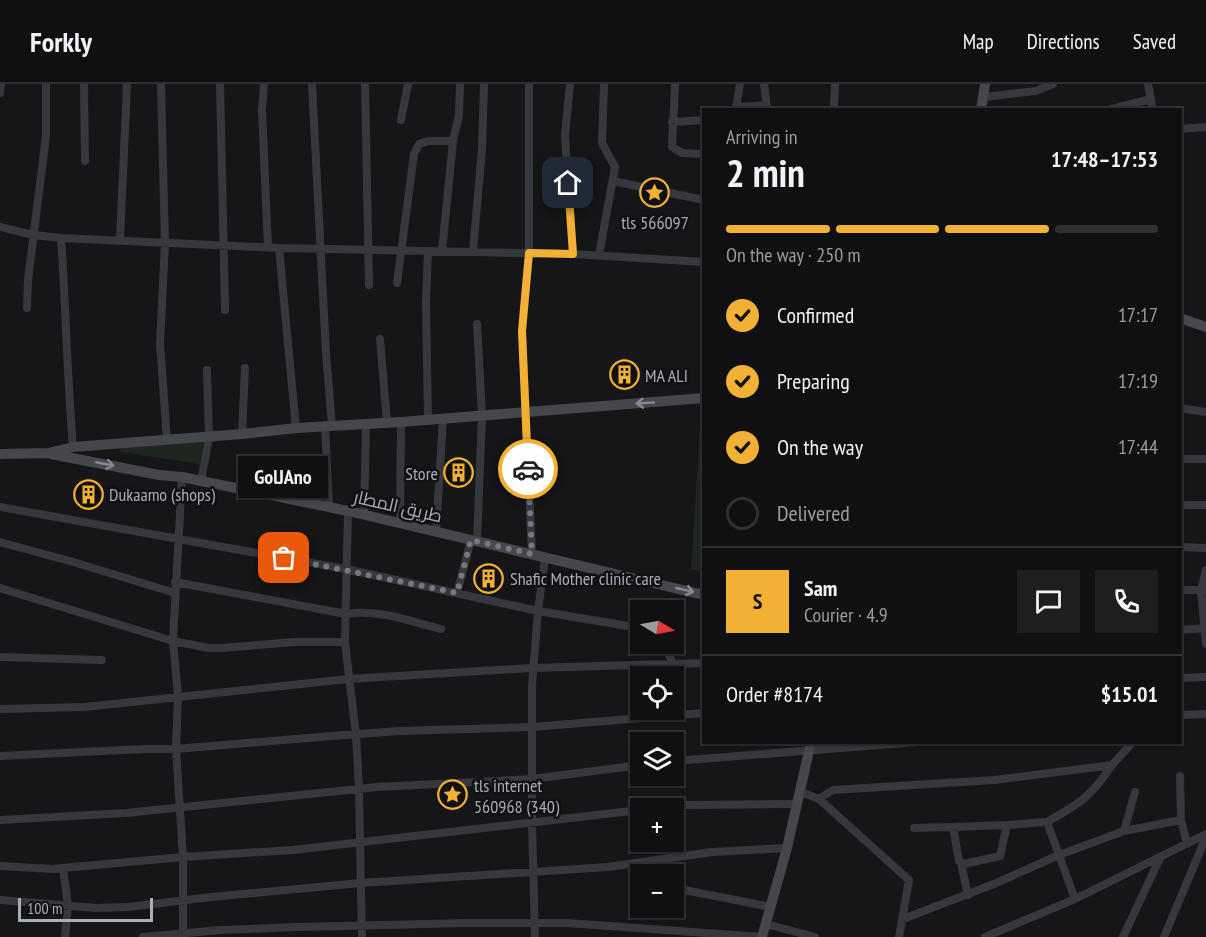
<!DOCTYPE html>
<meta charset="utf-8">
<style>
:root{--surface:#101012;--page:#1e1e20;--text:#f1f3f6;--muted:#9c9d9f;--line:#303032;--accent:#f2b134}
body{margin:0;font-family:"PT Sans Narrow",Cairo,sans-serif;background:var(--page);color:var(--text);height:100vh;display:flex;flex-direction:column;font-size:22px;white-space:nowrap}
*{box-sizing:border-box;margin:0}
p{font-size:20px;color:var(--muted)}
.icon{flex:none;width:33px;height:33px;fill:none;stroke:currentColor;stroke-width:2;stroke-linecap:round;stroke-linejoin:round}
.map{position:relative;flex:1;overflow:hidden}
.side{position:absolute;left:702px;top:24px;width:480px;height:636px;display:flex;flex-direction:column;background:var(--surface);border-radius:0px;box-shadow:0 2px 4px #0004,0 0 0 2px var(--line)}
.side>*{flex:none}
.needle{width:39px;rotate:100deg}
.controls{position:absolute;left:630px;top:516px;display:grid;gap:12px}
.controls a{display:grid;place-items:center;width:54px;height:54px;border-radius:0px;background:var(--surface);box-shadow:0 2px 4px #0004,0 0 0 2px var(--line);font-size:30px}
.scale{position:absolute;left:18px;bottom:15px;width:135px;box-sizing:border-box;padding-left:6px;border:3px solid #a8adb8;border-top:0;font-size:16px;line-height:21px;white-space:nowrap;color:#a8adb8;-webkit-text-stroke:4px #111113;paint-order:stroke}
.pin{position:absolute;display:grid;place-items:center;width:51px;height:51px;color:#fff;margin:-26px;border-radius:12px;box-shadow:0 3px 9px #0006}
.courier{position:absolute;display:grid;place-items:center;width:60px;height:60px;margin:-30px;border:4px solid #f2b134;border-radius:50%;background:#fff;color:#222;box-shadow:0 2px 8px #0007}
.bubble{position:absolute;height:42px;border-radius:0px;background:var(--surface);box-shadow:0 2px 4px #0004,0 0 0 2px var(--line);font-size:20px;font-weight:800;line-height:42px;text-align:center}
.overview em{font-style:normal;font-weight:800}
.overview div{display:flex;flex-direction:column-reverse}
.overview{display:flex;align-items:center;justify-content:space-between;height:102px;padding:0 24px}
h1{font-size:39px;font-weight:800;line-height:45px}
.bar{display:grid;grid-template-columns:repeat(4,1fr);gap:9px 6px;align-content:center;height:72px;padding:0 24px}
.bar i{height:8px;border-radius:4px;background:var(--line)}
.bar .current{background:var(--accent)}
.bar p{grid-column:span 4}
.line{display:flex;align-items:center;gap:15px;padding:0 24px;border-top:2px solid var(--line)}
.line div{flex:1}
.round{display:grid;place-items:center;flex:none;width:63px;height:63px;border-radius:0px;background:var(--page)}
ol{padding:0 24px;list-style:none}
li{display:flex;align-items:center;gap:18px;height:66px}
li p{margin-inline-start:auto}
li .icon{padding:6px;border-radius:50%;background:var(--accent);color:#111;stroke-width:4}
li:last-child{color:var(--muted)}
li i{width:33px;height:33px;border:3px solid var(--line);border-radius:50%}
header{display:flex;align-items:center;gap:36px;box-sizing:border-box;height:84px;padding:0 30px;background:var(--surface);border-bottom:2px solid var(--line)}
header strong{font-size:28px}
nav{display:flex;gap:33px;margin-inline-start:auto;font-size:21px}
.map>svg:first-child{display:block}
.green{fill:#1e261f}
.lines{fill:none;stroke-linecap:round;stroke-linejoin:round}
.street{stroke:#37383d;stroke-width:8}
.secondary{stroke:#45474d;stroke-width:10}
.oneway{stroke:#858993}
.done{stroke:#757880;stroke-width:6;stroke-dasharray:0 10.8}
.route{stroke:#f2b134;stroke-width:8}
.labels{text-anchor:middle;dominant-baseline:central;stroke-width:5;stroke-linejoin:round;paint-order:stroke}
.poi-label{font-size:18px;fill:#a8adb8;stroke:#111113;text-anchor:start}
.street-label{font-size:18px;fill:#a8adb8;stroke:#111113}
</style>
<header>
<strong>Forkly</strong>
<nav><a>Map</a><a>Directions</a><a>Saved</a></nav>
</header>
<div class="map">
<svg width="1206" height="853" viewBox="0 0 1206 853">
<rect width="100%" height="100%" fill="#161618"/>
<!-- green -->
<path class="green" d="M703 327H704L703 488 691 485 701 328Z
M203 358 200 380 120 368 121 363Z"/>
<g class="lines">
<!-- street -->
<path class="street" d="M84 0 85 77
M161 0 165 159 160 260 167 356
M220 0 225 226
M264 0 262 26 268 163
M312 0 326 269 332 342
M365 0 369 201
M529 0V169L522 247 532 470
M570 0 565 52 573 170
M675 0 672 63 682 69 704 70
M764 0 767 24
M1148 0 1153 26
M0 9 1 0
M984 13 1036 7 1053 0
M738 23 766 21
M736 25 740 0
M834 26 835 0
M1108 26 1151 15
M401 36 408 0
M672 38 704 36
M1180 45 1206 43
M613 97 704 116
M0 143 34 151 61 154 279 164 573 170 704 178
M61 154C66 224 67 293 73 363
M120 156 127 0
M279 164 296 344
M428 167 426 219 428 335
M442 167 453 57 459 31 460 0
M473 167 482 65 484 0
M599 171 615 83 602 59 604 0
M397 199 414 70 419 60 428 57H453
M27 224 28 196 46 52V0
M477 240 482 331 477 458
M380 255 387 338
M1180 324 1206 328
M325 342 329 423
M242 350 245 284
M1180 375H1206
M182 393 173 557 178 612 176 665 183 773V853
M201 397 209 353 207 286
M1180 421H1206
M0 423 346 485 538 527 640 544
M348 427 345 558 356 651 359 706 362 853
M364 431 366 340
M400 439 401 338
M436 448 443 334
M0 458 70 477 175 509
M1180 463 1206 464
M1206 486 1201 506 1206 560
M175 498 346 530C379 525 409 537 441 545
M0 504 173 557 209 564H222L294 558H345
M1180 506H1205
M457 509 471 456
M1180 546 1206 544
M665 560 672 578
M0 573 102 576
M1180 594 1206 593
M0 625 85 623 348 595 533 584 704 579
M1180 631 1206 630
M0 672 143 665H176L331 652 399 647 532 643 704 629
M674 677 917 658
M1180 692 1181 736 1187 760
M801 708 819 715 909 796 899 853
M819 715 833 706 994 696 1112 681 1133 658
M655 724 684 721 797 720
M0 736 126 729 377 703 532 695 640 681
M1047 738C1079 720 1092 712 1112 681
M953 743 1007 741
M914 744 953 743 959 777 964 780 1000 772 1007 741 1047 738 1075 815
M1124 747 1135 708
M961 779 968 811
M633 780 635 790 640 797
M0 782 52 785 183 773 293 766 640 726
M63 784 68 821 65 853
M674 804 771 823
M0 816 96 824 128 823 211 813 361 799 608 783 712 768 787 764
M903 835 994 800 1059 771 1124 747 1181 736
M766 840 815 853
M143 853 221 846 299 843 467 839H567L762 853
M535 853 532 739V602L538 527 545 474
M985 853 1075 815 1206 750
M1123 853 1160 774
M1164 853 1206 753"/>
<!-- secondary -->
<path class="secondary" d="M981 26 985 0
M1180 234 1206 243
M0 370 48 369 73 363 242 350 296 344 401 338 704 314
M51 370 159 391 182 393 348 427 704 511
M762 853 787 764 811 658"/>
</g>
<!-- one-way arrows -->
<defs><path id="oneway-shaft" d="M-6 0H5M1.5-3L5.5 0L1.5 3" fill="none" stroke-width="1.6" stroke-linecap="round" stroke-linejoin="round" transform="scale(1.5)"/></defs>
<g class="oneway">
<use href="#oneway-shaft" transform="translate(645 319) rotate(176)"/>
<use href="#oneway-shaft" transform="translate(105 380) rotate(11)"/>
<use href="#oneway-shaft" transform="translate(685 506) rotate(13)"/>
</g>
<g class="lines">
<!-- done -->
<path class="done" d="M284 474 457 509 471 456 532 470 528 385"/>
<!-- route -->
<path class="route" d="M528 385 522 247 529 169 573 170 568 99"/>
</g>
<!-- icons -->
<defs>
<symbol id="sight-ring" viewBox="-11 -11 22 22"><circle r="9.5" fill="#111113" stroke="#f2b134" stroke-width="1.5"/><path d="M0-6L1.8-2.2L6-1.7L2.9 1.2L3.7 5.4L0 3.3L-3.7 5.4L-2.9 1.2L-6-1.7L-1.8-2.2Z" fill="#f2b134"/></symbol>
<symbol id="building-ring" viewBox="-11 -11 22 22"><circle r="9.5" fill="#111113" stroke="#f2b134" stroke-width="1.5"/><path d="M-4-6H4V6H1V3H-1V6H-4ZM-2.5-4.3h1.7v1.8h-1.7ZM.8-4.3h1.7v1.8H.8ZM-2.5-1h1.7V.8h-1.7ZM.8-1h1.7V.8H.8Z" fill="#f2b134"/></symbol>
</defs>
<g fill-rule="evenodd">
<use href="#sight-ring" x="638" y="92" width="33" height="33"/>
<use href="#building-ring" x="608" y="274" width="33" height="33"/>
<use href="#building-ring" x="442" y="372" width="33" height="33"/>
<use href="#building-ring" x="72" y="394" width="33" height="33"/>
<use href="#building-ring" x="472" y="478" width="33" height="33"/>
<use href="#sight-ring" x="436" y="694" width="33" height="33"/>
</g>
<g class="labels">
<!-- poi labels -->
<g class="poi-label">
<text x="655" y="138" text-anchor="middle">tls 566097</text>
<text x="645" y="291">MA ALI</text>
<text x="438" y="389" text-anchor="end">Store</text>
<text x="109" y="410">Dukaamo (shops)</text>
<text x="510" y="494">Shafic Mother clinic care</text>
<text x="474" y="701">tls internet<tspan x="474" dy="21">560968 (340)</tspan></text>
</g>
<!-- street labels -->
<g class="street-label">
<text transform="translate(398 422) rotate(13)">طريق المطار</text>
</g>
</g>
</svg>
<div class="controls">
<a><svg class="needle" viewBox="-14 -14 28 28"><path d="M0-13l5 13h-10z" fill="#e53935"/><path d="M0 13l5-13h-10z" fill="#9c9d9f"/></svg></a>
<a><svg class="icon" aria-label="locate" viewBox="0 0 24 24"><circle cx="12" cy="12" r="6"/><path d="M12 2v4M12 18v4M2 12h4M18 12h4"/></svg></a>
<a><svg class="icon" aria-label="layers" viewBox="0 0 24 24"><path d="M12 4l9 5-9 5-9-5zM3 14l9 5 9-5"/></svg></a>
<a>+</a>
<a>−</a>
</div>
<div class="scale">100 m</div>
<div class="pin" style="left:284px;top:474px;background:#ea580c"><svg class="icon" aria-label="bag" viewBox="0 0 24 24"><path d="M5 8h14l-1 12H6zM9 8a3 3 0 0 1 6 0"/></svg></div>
<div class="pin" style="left:568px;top:99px;background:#1f2937"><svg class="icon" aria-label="home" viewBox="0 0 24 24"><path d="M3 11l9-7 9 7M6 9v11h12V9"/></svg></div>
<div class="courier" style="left:528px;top:385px"><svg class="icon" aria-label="car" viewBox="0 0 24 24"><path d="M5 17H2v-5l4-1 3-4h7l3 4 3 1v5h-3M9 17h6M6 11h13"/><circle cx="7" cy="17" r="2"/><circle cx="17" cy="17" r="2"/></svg></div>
<div class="bubble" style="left:238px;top:372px;width:90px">GolJAno</div>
<section class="side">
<div class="overview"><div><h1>2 min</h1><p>Arriving in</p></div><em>17:48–17:53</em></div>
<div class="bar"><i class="current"></i><i class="current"></i><i class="current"></i><i></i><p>On the way · 250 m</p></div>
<ol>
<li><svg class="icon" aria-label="check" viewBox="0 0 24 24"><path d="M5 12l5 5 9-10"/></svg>Confirmed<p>17:17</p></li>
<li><svg class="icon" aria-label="check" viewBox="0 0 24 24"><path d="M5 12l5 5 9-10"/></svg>Preparing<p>17:19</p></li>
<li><svg class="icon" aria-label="check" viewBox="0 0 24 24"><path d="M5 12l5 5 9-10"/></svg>On the way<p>17:44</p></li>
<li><i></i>Delivered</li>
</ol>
<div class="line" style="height:108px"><b class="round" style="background:var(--accent);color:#111">S</b><div><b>Sam</b><p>Courier · 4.9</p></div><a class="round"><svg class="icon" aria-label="chat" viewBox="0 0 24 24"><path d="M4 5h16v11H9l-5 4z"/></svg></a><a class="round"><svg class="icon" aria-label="phone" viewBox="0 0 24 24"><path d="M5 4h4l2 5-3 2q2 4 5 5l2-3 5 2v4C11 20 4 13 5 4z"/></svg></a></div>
<div class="line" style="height:78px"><div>Order #8174</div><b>$15.01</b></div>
</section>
</div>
